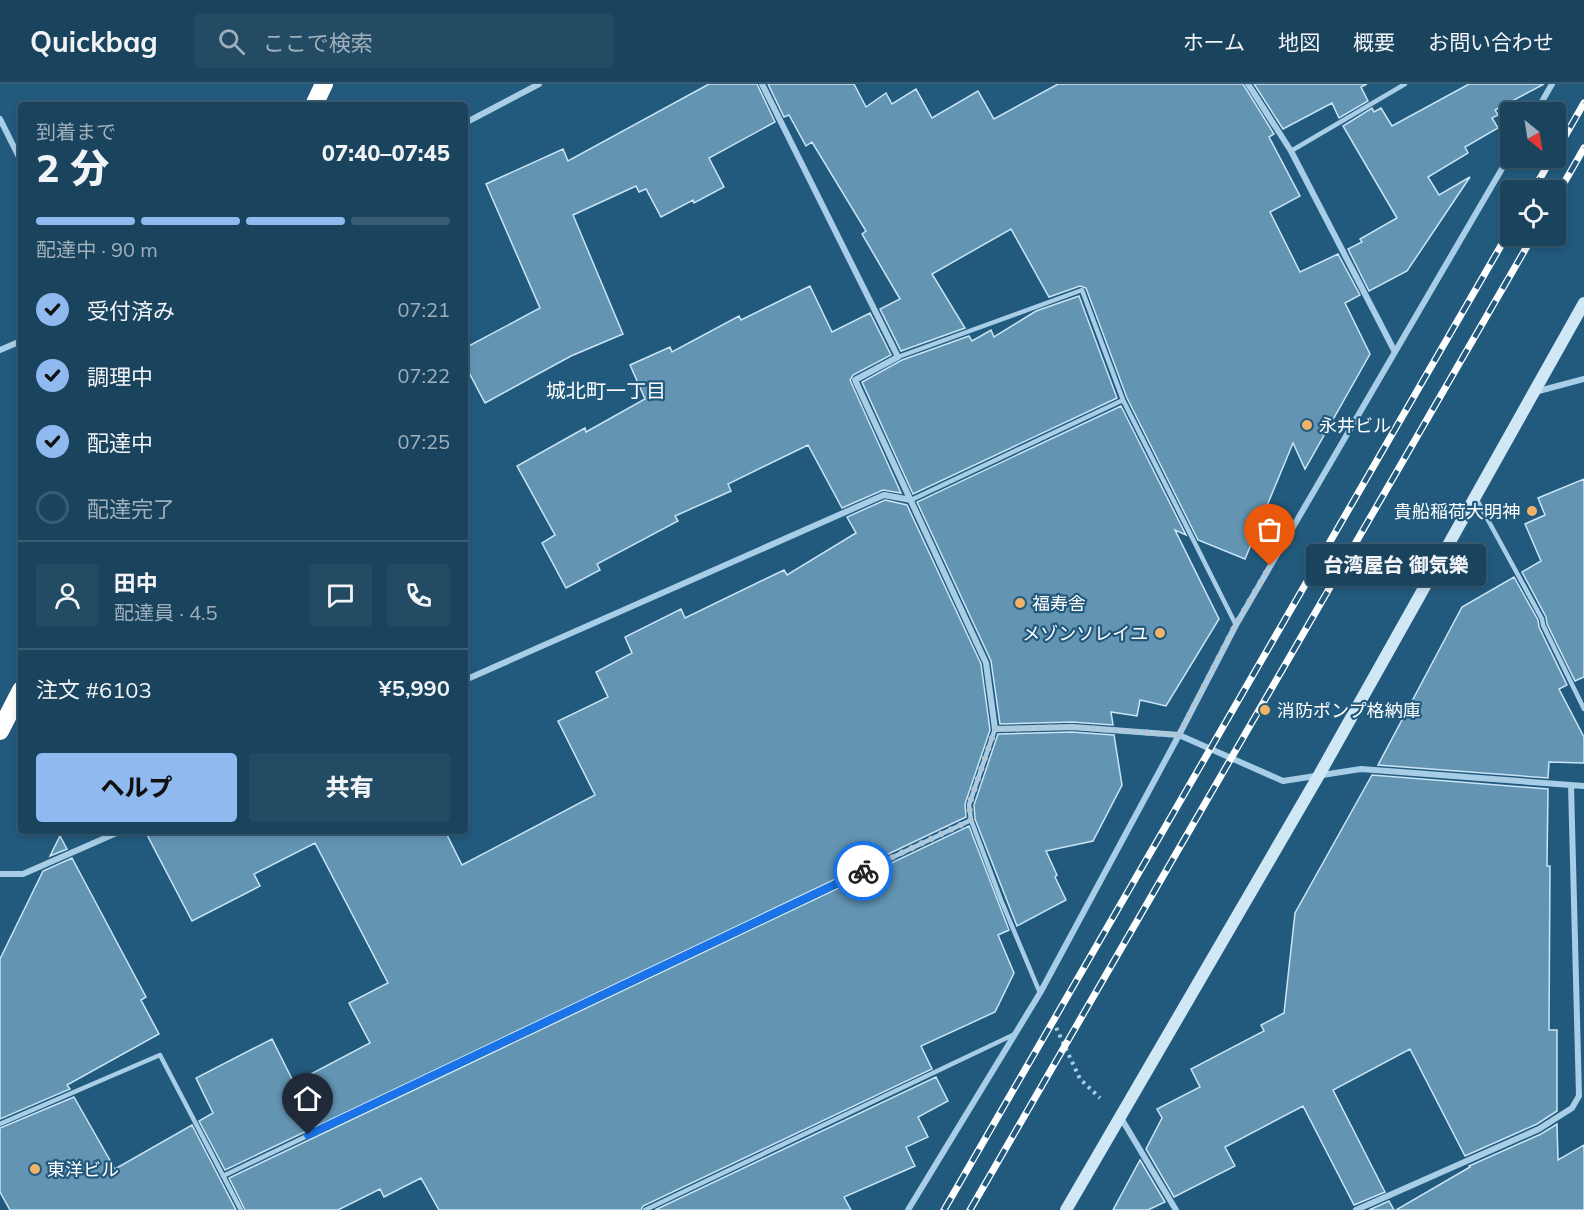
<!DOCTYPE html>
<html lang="ja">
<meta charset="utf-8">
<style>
:root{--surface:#1a445e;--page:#234b64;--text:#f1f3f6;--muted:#9fb0bc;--line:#385c73;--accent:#90b9f0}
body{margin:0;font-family:Mulish,"Noto Sans JP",sans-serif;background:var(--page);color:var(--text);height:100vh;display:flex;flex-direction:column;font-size:22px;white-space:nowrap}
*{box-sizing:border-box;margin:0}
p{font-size:20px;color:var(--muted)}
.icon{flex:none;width:33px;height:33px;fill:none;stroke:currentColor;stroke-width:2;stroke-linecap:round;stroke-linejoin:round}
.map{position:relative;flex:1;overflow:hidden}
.details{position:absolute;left:18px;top:18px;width:450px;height:732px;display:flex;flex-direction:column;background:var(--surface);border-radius:6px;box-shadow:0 3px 9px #0003,0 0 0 2px var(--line)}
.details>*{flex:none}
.needle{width:39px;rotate:150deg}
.controls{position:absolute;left:1500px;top:18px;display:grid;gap:12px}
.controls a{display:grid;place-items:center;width:66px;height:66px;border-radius:6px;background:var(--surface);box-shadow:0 3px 9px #0003,0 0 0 2px var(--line);font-size:30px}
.pin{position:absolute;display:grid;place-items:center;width:51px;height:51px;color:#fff;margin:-62px -26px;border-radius:50% 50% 50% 0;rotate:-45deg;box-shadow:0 0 6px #0007}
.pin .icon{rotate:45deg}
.courier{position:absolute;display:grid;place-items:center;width:60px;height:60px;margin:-30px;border:4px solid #1a73e8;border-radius:50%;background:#fff;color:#222;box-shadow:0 2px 8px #0007}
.bubble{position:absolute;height:42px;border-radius:6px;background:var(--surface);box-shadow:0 3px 9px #0003,0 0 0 2px var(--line);font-size:20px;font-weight:800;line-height:42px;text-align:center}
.head em{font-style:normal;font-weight:800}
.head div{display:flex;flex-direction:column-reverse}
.head{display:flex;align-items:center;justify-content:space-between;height:102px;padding:0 18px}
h1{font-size:39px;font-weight:800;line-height:45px}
.bar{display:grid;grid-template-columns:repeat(4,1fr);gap:9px 6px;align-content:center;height:72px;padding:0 18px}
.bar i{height:8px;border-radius:4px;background:var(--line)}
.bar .on{background:var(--accent)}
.bar p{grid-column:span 4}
.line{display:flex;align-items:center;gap:15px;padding:0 18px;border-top:2px solid var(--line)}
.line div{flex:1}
.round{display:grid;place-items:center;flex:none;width:63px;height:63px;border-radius:6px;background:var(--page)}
ol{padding:0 18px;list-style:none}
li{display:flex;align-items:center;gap:18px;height:66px}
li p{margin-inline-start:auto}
li .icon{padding:6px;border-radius:50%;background:var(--accent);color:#111;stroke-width:4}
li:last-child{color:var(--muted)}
li i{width:33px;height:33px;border:3px solid var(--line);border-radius:50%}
.action{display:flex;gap:12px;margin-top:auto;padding:12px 18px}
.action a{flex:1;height:69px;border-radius:6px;background:var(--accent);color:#111;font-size:24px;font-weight:800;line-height:69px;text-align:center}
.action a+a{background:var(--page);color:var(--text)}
header{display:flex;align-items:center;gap:36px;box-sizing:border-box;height:84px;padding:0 30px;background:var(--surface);border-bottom:2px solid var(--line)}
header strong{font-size:28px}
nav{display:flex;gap:33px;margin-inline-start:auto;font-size:21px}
.search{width:420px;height:54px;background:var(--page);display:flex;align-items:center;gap:15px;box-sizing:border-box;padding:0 21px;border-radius:6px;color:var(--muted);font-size:22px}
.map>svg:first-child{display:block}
.building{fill:#6395b3;stroke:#cae5f5;stroke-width:1.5}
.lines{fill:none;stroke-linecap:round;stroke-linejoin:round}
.path{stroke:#a7cee6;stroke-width:4;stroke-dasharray:3 4.5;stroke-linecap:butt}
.lane{stroke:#a7cee6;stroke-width:4.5}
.street{stroke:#a7cee6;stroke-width:6}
.secondary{stroke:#d0e7f5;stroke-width:12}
.highway{stroke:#fff;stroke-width:18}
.rail-casing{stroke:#fff;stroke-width:7}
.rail{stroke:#225a7e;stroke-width:4.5;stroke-dasharray:14;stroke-linecap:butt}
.done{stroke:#b2c5d2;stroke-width:6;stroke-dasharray:0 10.8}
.route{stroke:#1a73e8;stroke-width:8}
.poi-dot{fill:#f2b369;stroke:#225a7e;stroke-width:2}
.labels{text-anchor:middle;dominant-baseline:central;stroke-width:4.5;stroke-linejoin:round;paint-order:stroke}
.poi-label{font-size:18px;fill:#fff;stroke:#225a7e;text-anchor:start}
.neighbourhood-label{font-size:20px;fill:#fff;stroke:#225a7e}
</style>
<header>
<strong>Quickbag</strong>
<div class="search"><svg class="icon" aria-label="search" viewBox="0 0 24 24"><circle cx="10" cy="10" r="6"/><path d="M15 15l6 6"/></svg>ここで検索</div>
<nav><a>ホーム</a><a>地図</a><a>概要</a><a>お問い合わせ</a></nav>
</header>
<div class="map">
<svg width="1584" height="1126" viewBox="0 0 1584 1126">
<rect width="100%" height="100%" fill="#225a7e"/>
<!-- building -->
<path class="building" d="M709 0H757L775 38 709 74 724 103 694 119 693 116 661 133 646 105 639 108 636 102 573 131 623 250 571 272 485 319 465 281V264L540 224 486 100 563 65 568 77Z
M768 0H854L866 23 886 9 892 20 916 5 932 34 978 7 994 35 1058 0H1243L1274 50 1269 53 1300 112 1270 128 1300 188 1338 170 1360 211 1345 219 1370 270 1305 385 1293 359 1245 475 1198 456 1127 314 1086 204 1080 202 1049 213 1011 145 932 190 965 244 901 267 880 225 900 215 862 150 866 147 812 58 806 62 789 31 784 33Z
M1254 0H1367L1361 3 1368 17 1339 34 1332 19 1283 45Z
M1469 0H1544L1495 26 1498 31 1492 34 1498 44 1465 63 1468 69 1428 93 1439 111 1470 93 1407 187 1369 207 1348 165 1362 158 1360 155 1397 134 1343 42 1372 24 1374 28 1381 24 1392 42Z
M810 202 832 248 870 229 891 271 853 291 850 296 901 409 883 406 842 424 808 361 728 400 731 407 675 432 678 437 597 480 600 486 566 504 542 459 555 451 517 382 585 344 586 348 645 315 630 281 670 263 672 268 739 232 741 236Z
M1079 212 1117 314 913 410 862 298 902 276 969 252 972 257 991 246 994 253 1036 227Z
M1121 322 1186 451 1175 446 1219 535 1166 622 1140 616 1137 632 1111 628 1113 641 1072 638 1000 640 991 577 917 418Z
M1584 395V593L1575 597 1547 540 1546 533 1522 488 1541 477 1525 440 1545 431 1538 414Z
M885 416 907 421 981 580 990 646 965 720 966 733 225 1086 199 1037 213 1029 196 994 272 955 294 999 370 959 349 919 388 899 315 759 254 790 260 802 192 837 145 747H445L462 781 595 711 558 637 608 613 596 588 632 569 625 553 681 525 685 534 784 486 787 491 856 449 847 433Z
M1514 493 1538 536 1539 543 1567 601 1559 605 1584 653V679L1549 678 1548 694 1378 681 1462 523Z
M1072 648 1114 651 1122 701 1093 757 1046 767 1057 791 1055 793 1066 816 1017 842 975 735 974 721 998 650Z
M1372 691 1548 705 1547 782H1550L1549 946H1557V1027L1537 1040 1465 1072 1410 965 1333 1006 1385 1108 1354 1121 1303 1022 1225 1063 1235 1082 1174 1113 1146 1065 1162 1034 1157 1025 1200 1003 1191 985 1264 947 1261 941 1284 929 1295 829Z
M969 742 1009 846 998 851 1014 889 995 928 921 962 932 985 643 1122 641 1126H439L421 1094 384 1113 380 1105 338 1126H245L229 1094Z
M60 752 67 765 50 772Z
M72 774 146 913 141 916 159 950 67 1001 70 1005 0 1035V875L43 787Z
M936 993 948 1017 918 1033 928 1053 906 1063 915 1082 844 1113 851 1126H655Z
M74 1013 115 1085 192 1041 236 1126H10L0 1108V1044Z
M1557 1040 1558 1076 1584 1061V1126H1396L1470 1083 1469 1082 1541 1050Z
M1140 1076 1165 1118 1148 1126H1113Z
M1389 1117 1394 1126H1369Z"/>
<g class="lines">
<!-- path -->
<path class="path" d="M1053 937 1080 995 1100 1014"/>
<!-- lane -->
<path class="lane" d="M1291 67 1405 0
M898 273 1082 206 1123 316
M1476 414 1542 535 1543 541 1584 625
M911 416 1123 316 1236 541
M995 645 969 721 971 736 1001 816 1040 909
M0 1040 160 971 241 1126
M223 1092 971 736
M645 1126 1015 950"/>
<!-- street -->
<path class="street" d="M762 0 898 273 855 296 986 579 995 645 1072 643 1179 651 1283 697 1361 685 1584 702
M1536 28 1552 0
M0 35 21 77
M465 39 539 0
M0 266 21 257
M1395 268 1510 71
M1535 308 1584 295
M465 596 884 411 911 416
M0 790H23L121 747
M1121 1034 1176 1126
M908 1126 1040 909 1179 651 1236 541 1395 268 1291 67 1248 0
M1356 1126 1539 1045 1572 1024 1579 1012 1571 701"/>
<!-- secondary -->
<path class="secondary" d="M1066 1126 1319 691 1584 219"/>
<!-- highway -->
<path class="highway" d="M314 21 324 0
M0 647 21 606"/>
<defs>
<path id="rail" d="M1556 68 1584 19
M1533 106 1552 74
M1556 113 1584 64
M944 1126 1510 146
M970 1126 1533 152"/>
</defs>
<!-- rail casing -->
<use href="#rail" class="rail-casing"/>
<!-- rail -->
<use href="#rail" class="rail"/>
</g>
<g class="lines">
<!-- done -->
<path class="done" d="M863 787 971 736 969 721 995 645 1072 643 1179 651 1236 540 1270 482"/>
<!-- route -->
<path class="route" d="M308 1051 863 787"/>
</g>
<!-- markers -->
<g class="poi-dot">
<circle cx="1307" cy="341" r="6"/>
<circle cx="1532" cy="427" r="6"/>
<circle cx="1020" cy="519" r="6"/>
<circle cx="1160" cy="549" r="6"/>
<circle cx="1265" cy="626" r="6"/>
<circle cx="35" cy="1085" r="6"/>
</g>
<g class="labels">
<!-- poi labels -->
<g class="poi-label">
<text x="1319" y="341">永井ビル</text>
<text x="1520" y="427" text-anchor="end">貴船稲荷大明神</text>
<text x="1032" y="519">福寿舎</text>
<text x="1148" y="549" text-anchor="end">メゾンソレイユ</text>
<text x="1277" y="626">消防ポンプ格納庫</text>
<text x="47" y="1085">東洋ビル</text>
</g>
<!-- neighbourhood labels -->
<g class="neighbourhood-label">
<text x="606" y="306">城北町一丁目</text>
</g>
</g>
</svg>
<div class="controls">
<a><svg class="needle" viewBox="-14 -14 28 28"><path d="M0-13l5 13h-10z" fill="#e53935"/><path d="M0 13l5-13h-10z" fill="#9fb0bc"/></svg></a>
<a><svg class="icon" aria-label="locate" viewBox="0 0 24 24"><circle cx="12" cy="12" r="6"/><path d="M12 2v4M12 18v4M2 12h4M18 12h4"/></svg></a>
</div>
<div class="pin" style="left:1270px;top:482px;background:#ea580c"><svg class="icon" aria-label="bag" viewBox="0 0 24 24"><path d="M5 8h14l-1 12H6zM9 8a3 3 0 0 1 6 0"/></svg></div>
<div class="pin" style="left:308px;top:1051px;background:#1f2937"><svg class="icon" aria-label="home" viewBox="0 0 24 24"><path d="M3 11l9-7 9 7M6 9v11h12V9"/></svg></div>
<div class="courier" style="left:863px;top:787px"><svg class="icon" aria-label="bike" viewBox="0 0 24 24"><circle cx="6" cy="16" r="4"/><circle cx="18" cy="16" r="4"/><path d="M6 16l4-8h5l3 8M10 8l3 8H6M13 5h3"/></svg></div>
<div class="bubble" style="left:1306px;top:460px;width:180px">台湾屋台 御気樂</div>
<section class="details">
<div class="head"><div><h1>2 分</h1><p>到着まで</p></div><em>07:40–07:45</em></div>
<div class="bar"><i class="on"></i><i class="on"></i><i class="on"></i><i></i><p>配達中 · 90 m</p></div>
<ol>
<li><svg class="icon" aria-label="check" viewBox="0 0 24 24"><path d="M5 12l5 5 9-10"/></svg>受付済み<p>07:21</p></li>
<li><svg class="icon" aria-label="check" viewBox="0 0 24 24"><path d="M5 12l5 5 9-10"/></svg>調理中<p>07:22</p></li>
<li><svg class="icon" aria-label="check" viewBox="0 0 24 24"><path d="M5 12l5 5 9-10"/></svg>配達中<p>07:25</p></li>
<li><i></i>配達完了</li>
</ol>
<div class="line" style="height:108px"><a class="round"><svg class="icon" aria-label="person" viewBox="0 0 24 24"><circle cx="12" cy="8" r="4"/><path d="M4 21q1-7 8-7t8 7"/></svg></a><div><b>田中</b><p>配達員 · 4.5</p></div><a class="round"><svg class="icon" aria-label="chat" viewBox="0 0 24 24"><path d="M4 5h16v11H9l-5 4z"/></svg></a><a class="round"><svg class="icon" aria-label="phone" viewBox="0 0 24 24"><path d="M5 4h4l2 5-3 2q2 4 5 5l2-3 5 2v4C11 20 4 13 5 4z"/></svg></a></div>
<div class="line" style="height:78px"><div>注文 #6103</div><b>¥5,990</b></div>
<div class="action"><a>ヘルプ</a><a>共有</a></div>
</section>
</div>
